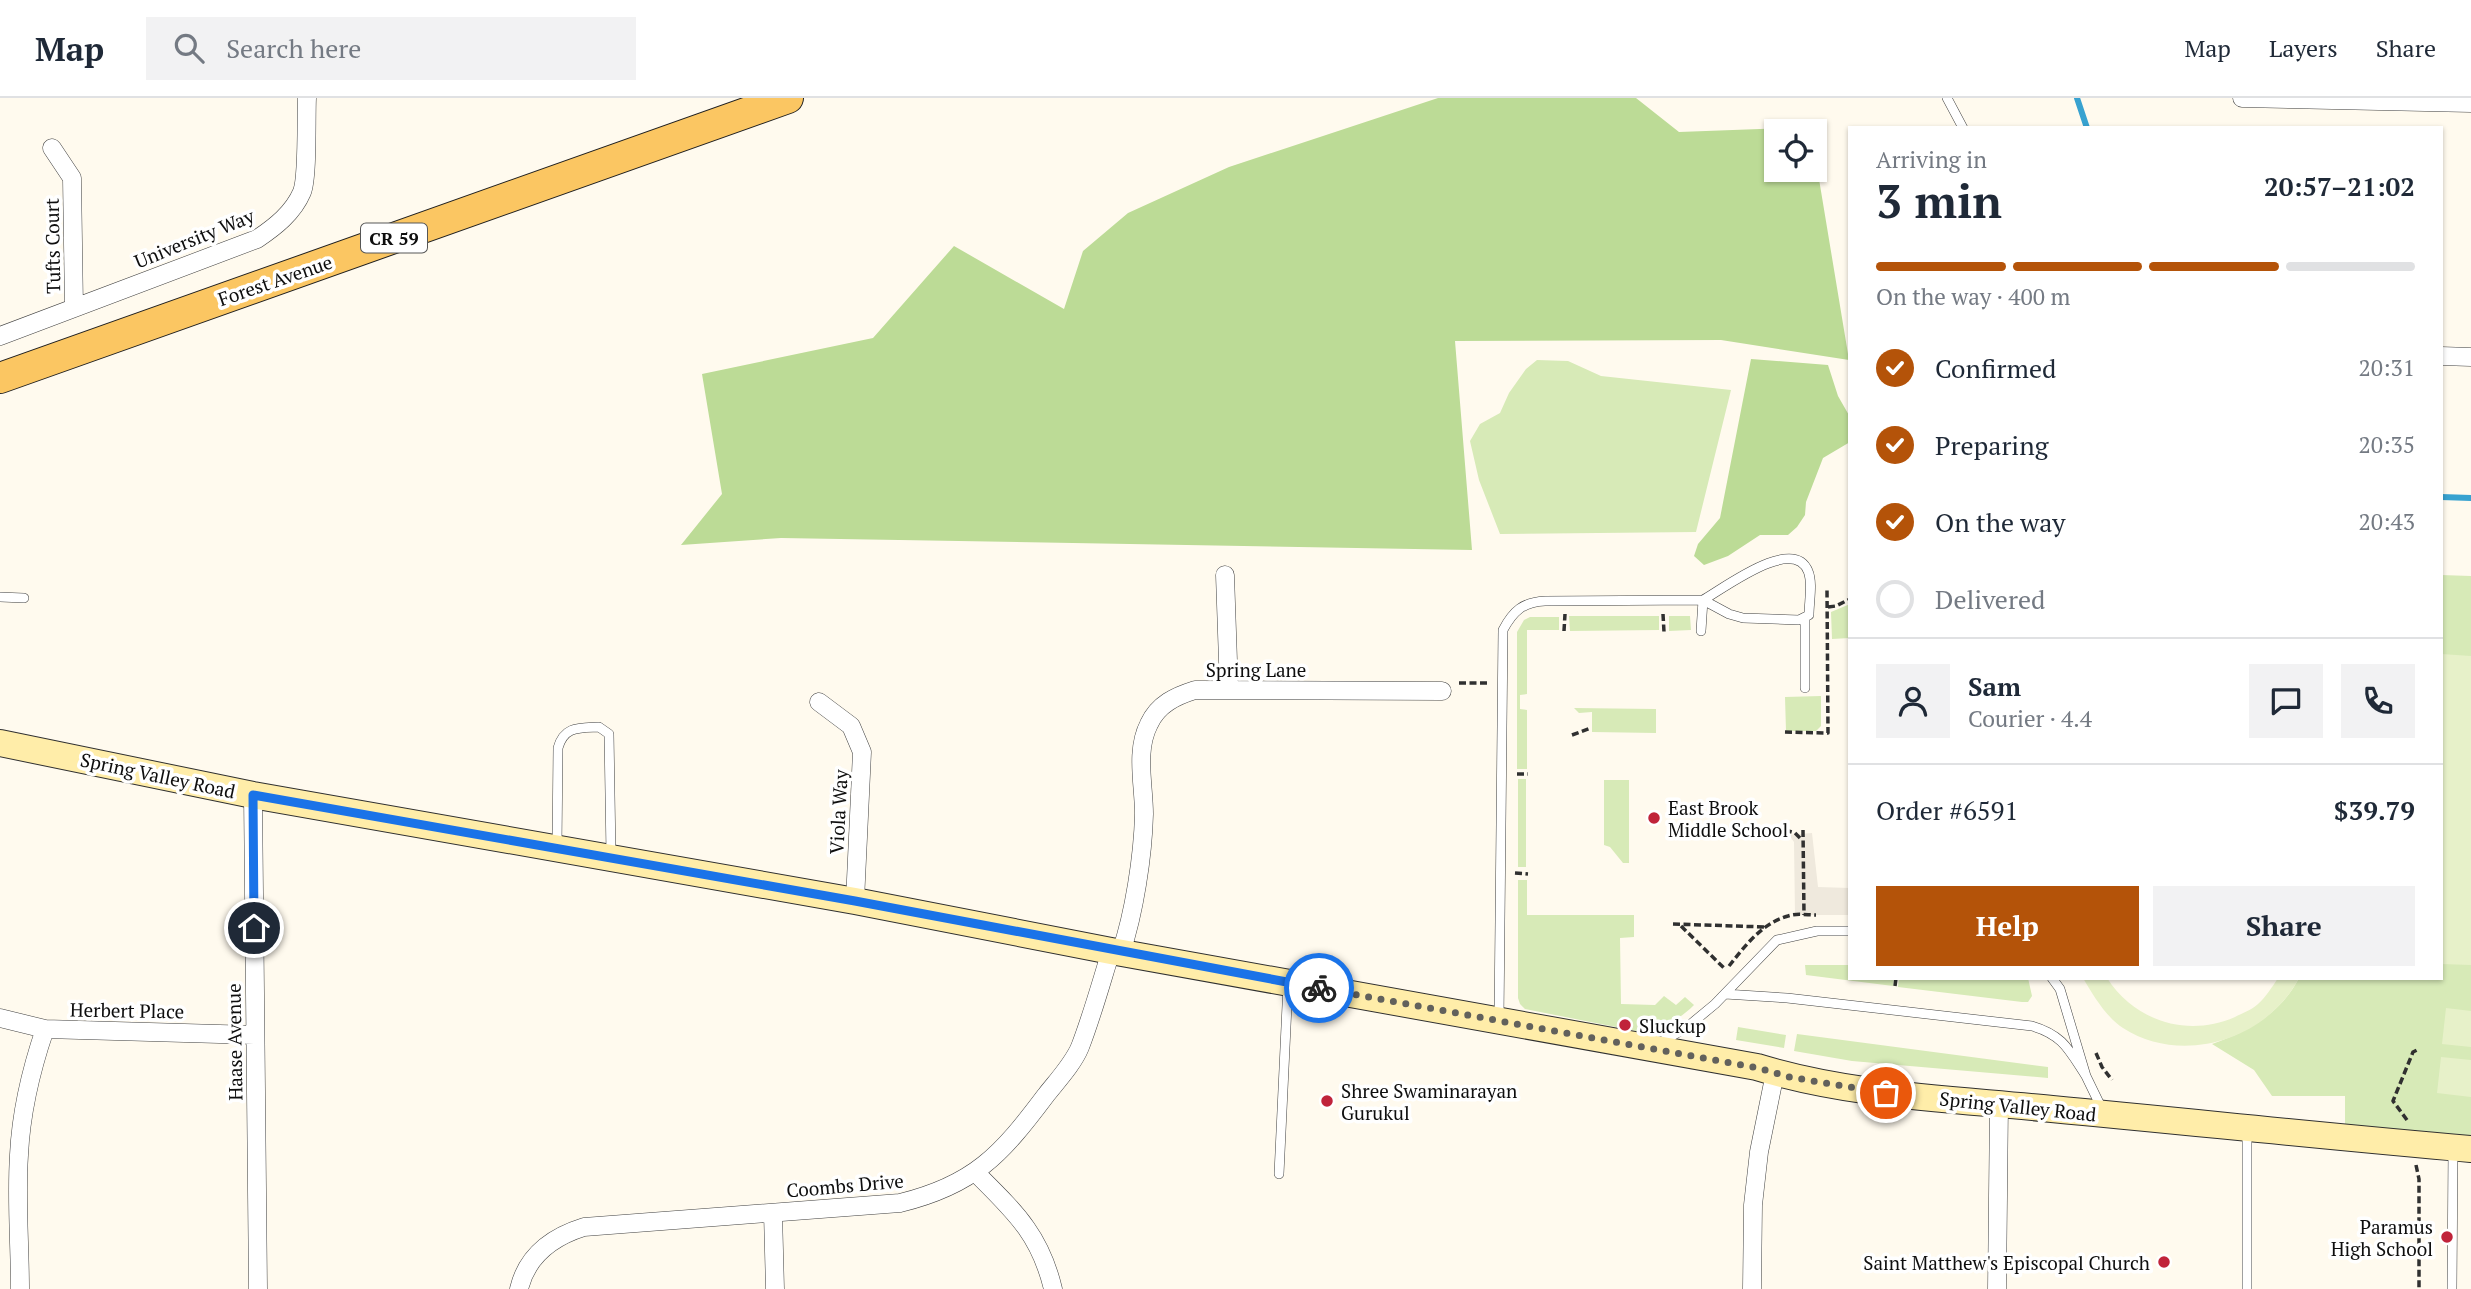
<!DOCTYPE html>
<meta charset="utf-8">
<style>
:root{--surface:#fff;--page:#f2f2f3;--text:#1f2937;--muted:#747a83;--line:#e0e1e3;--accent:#b45309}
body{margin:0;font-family:"PT Serif",serif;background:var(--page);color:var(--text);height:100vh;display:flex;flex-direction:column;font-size:26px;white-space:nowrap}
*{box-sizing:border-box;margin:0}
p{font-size:23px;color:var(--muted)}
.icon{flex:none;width:38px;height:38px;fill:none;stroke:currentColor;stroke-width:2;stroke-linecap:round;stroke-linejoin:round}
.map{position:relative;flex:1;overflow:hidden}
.panel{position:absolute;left:1848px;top:28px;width:595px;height:854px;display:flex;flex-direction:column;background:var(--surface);border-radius:0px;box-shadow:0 2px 5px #0004}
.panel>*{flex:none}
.buttons{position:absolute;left:1764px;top:21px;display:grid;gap:14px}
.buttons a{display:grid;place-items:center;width:63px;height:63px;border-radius:0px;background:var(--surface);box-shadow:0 2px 5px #0004;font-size:35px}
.pin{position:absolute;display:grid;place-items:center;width:60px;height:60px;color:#fff;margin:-30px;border:4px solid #fff;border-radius:50%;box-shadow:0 2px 7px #0007}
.courier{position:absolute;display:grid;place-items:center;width:70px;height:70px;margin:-35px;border:5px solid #1a73e8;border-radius:50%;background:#fff;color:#222;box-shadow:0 2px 9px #0007}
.overview em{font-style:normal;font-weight:600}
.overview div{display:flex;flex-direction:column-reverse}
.overview{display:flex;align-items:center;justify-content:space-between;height:119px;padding:0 28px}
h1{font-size:46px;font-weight:600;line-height:52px}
.bar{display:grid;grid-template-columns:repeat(4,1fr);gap:10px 7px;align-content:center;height:84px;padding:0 28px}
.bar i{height:9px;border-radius:5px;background:var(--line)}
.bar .current{background:var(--accent)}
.bar p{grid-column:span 4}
.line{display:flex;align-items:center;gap:18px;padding:0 28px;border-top:2px solid var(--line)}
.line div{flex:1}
.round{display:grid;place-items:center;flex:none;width:74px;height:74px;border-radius:0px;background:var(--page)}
ol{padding:0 28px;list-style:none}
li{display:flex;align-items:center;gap:21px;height:77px}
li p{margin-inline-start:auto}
li .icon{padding:7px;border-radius:50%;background:var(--accent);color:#fff;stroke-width:4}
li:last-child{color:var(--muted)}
li i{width:38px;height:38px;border:4px solid var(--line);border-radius:50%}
.primary-button{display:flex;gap:14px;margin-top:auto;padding:14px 28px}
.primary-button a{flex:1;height:80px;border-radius:0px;background:var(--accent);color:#fff;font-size:28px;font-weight:600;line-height:80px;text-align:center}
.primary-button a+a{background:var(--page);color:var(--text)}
header{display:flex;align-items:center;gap:42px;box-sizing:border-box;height:98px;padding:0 35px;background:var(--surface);border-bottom:2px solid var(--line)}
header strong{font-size:33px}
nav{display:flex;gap:38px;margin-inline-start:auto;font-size:24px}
.search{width:490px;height:63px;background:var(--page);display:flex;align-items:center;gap:18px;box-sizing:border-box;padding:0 24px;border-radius:0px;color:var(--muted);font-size:26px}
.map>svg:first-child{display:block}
.green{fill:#d7eab7}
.forest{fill:#bcdb96}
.pitch{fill:#e7f1c9}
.plaza{fill:#efe9dd}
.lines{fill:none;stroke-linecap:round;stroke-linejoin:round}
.stream{stroke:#38a2d0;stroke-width:6}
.lane-casing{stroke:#414141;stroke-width:10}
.street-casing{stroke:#414141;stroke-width:19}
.secondary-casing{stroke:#303030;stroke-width:28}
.primary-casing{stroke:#1f1f1f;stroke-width:32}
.path{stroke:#303030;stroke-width:3.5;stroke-dasharray:7 3.5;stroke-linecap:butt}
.lane{stroke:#fff;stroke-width:9}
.street{stroke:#fff;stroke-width:18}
.secondary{stroke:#ffeda9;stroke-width:26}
.primary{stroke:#fbc662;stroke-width:30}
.done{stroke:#62615c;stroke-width:7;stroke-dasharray:0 12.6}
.route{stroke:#1a73e8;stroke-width:9}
.poi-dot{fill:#c0233a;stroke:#fff;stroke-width:2.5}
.labels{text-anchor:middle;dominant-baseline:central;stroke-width:7;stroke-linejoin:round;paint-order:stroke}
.shield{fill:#fff;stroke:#565656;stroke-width:2}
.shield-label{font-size:18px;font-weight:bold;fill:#0e0e0e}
.street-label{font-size:19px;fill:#0e0e0e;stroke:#fff}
.poi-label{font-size:19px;fill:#0e0e0e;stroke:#fff;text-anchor:start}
</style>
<header>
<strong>Map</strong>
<div class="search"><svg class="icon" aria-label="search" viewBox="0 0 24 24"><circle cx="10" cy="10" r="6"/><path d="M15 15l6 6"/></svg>Search here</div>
<nav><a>Map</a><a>Layers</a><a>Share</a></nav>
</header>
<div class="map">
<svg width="2471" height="1191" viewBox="0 0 2471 1191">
<rect width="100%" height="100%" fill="#fffaee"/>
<!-- green -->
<path class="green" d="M1537 262 1568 263 1601 278 1731 292 1696 434 1500 436 1479 382 1470 343 1480 326 1500 315 1509 295 1526 271Z
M2441 477 2471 478V1051L2345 1039V998H2272L2254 972 2212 946C2249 933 2280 916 2299 880H2441Z
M1850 506V540L1832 541 1831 514Z
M1569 518H1659V532L1570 533Z
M1669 518H1690L1691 532 1669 533Z
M1530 519H1559V532H1527V596L1520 597V611L1527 612V671H1517V534L1524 522Z
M1821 598V628L1816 633H1786L1785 599Z
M1574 610 1656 611V635L1592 634V614L1579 615Z
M1518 681H1526V769H1518Z
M1604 682H1629V765H1623L1610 749 1604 747Z
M1518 782H1527V817H1634V839L1620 840 1621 906 1655 907 1664 898 1676 907 1685 899 1694 907C1678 923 1659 932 1636 933L1525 911 1520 906 1518 900Z
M1805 867H1850V880H1894L1893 888 1806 877Z
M1899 880H2028L2032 898 2028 904H2022L1898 889Z
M1738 929 1786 937 1784 950 1736 942Z
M1797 936 2048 969V980L1852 963 1794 953Z"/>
<!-- forest -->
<path class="forest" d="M1438 0H1636L1679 34 1810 29 1811 33H1776V72H1815V57L1849 262 1721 242 1455 243 1472 452 781 440 681 447 722 396 702 276 873 240 954 148 1064 211 1083 153 1128 115 1229 69Z
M1751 261 1828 267 1838 298 1850 319V344L1823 360 1806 404 1805 417 1797 429 1788 437H1760L1728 458 1704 467 1694 458 1698 446 1720 420Z"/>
<!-- pitch -->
<path class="pitch" d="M2441 556 2471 558V867L2441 866Z
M2083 880H2107C2135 923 2187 940 2235 919 2242 915 2252 912 2258 906 2266 899 2272 889 2278 880H2299C2267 942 2182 968 2123 930 2106 919 2093 897 2083 880Z
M2446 910 2471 913V949L2442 946Z
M2441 959 2471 962V999L2437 995Z"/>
<!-- plaza -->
<path class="plaza" d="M1812 735 1818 789 1850 790V817H1795L1794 744 1789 737Z"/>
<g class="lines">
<!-- stream -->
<path class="stream" d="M2077 0 2087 30
M2441 399 2471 400"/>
<defs>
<path id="lane" d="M1947 0 1963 30
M0 499 24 500
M1805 520V590
M1701 533 1703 502
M557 749 558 650C564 628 579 630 599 629L609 636 611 756
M2052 880 2060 891 2086 978 2102 1011
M1725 896 1787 900 2032 928C2063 937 2069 952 2086 978
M1499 921 1503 532C1513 513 1523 504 1545 503L1703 502 1729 516 1743 520 1799 522 1809 517C1809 504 1813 484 1808 473 1793 437 1723 491 1703 502
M1661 944 1686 930 1715 906 1777 842 1817 833H1850
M1279 1076 1288 886
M2247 1191V1032
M2452 1191 2453 1051"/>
<path id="street" d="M2242 0 2471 5
M52 50 72 80 74 210
M0 238 257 141C275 129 293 115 302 94 308 79 306 20 307 0
M2441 258 2471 259
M1225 477 1229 592
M819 604 851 628 862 654 855 803
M253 697 258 1191
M1121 854C1134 816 1143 758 1144 716 1144 687 1135 653 1149 626 1158 606 1176 598 1195 592L1442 593
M0 920 45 931 254 937
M975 1074C1014 1113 1040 1136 1053 1191
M773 1115 775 1191
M20 1191C20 1147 16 1101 19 1057 21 1014 31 972 45 931
M519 1191C527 1157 552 1139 584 1129L900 1105C974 1087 1001 1057 1046 997 1057 983 1073 966 1080 949 1092 918 1101 885 1111 853
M1752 1191 1753 1107 1759 1054 1775 975
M1997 1191 1999 1006"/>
<path id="secondary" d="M0 645 253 697 855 803 1111 853 1757 969C1852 998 1954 1001 2052 1011 2192 1024 2331 1039 2471 1051"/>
<path id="primary" d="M0 280 788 0"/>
</defs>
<!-- lane casing -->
<use href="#lane" class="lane-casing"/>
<!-- street casing -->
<use href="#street" class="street-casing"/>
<!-- secondary casing -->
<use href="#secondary" class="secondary-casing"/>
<!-- primary casing -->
<use href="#primary" class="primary-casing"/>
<!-- path -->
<path class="path" d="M1828 509 1836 508 1850 501
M1663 516 1664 534
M1564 533 1565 516
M1459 585H1490
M1785 634 1828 635 1827 492
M1572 637 1591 630
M1517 676H1528
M1785 732 1795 735 1802 742
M1803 732 1804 817
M1515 775 1528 776
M1673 826 1765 829
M1681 828 1726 872
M1729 868C1745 848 1762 825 1788 818 1796 815 1807 817 1816 817
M1895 888 1896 880
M2096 955 2102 969 2112 982
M2407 1022 2393 1003 2413 954 2419 951
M2416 1067 2419 1081V1191"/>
<!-- lane -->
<use href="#lane" class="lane"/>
<!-- street -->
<use href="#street" class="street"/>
<!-- secondary -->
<use href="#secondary" class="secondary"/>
<!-- primary -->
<use href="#primary" class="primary"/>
</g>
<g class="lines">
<!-- done -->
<path class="done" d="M1319 890 1758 970 1789 979 1886 995"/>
<!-- route -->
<path class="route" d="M254 830 253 697 855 803 1319 890"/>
</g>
<!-- markers -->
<g class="poi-dot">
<circle cx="1654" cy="720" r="7"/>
<circle cx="1625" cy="927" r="7"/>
<circle cx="1327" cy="1003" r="7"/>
<circle cx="2447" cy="1139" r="7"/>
<circle cx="2164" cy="1164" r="7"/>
</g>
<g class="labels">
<!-- shield labels -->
<rect class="shield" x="361" y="125.5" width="66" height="29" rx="5"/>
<g class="shield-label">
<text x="394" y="140">CR 59</text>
</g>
<!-- street labels -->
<g class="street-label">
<text transform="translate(194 140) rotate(-22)">University Way</text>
<text transform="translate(52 148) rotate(-91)">Tufts Court</text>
<text transform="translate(275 182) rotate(-19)">Forest Avenue</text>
<text x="1256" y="571">Spring Lane</text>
<text transform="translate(158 677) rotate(12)">Spring Valley Road</text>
<text transform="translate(838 714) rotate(-87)">Viola Way</text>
<text transform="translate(127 912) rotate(1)">Herbert Place</text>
<text transform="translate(234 944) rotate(-91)">Haase Avenue</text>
<text transform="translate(2018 1008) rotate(6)">Spring Valley Road</text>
<text transform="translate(845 1087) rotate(-5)">Coombs Drive</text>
</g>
<!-- poi labels -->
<g class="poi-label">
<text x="1668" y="709">East Brook<tspan x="1668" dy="22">Middle School</tspan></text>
<text x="1639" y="927">Sluckup</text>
<text x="1341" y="992">Shree Swaminarayan<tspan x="1341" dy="22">Gurukul</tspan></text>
<text x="2433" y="1128" text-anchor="end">Paramus<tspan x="2433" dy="22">High School</tspan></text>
<text x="2150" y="1164" text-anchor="end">Saint Matthew's Episcopal Church</text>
</g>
</g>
</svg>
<div class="buttons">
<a><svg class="icon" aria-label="locate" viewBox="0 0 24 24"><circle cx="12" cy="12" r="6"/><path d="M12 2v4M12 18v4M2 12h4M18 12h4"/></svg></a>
</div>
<div class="pin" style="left:1886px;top:995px;background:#ea580c"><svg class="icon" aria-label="bag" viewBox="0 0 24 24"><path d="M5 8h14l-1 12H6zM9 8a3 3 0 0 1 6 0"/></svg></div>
<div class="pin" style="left:254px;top:830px;background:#1f2937"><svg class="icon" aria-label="home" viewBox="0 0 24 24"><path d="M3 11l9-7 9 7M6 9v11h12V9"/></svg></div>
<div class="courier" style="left:1319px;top:890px"><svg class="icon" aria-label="bike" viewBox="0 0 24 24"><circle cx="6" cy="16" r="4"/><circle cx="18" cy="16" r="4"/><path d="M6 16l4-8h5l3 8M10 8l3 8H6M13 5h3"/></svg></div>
<section class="panel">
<div class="overview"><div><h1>3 min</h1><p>Arriving in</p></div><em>20:57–21:02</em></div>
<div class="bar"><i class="current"></i><i class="current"></i><i class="current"></i><i></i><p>On the way · 400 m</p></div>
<ol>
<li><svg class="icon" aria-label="check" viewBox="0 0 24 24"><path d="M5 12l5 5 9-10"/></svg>Confirmed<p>20:31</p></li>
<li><svg class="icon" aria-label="check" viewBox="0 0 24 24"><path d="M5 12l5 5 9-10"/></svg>Preparing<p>20:35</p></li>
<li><svg class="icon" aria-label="check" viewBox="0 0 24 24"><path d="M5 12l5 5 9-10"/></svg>On the way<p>20:43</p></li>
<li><i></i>Delivered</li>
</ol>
<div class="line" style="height:126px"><a class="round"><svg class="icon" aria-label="person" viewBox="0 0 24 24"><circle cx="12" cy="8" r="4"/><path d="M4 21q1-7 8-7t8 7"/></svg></a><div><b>Sam</b><p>Courier · 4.4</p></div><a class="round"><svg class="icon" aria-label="chat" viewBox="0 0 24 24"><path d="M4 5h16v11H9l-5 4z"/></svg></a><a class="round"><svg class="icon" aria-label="phone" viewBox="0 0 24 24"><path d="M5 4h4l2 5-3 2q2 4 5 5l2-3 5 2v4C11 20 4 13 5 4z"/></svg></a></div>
<div class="line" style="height:91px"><div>Order #6591</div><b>$39.79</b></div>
<div class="primary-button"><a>Help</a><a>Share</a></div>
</section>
</div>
